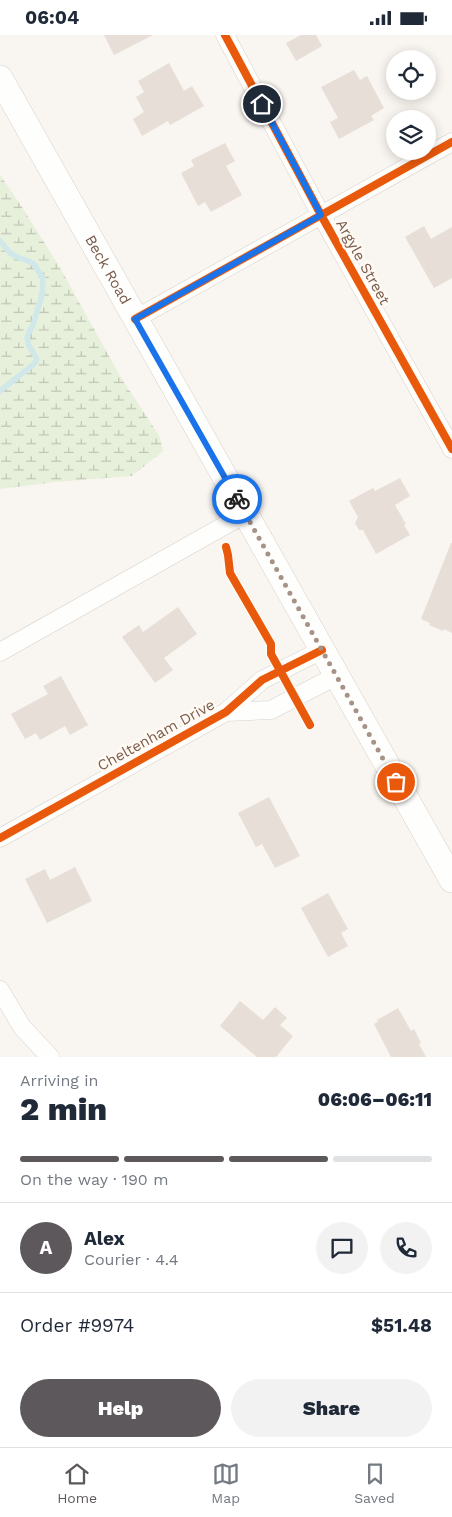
<!DOCTYPE html>
<meta charset="utf-8">
<style>
:root{--surface:#fff;--page:#f2f2f3;--text:#1f2937;--muted:#747a83;--line:#e0e1e3;--accent:#5c585b}
body{margin:0;font-family:"Work Sans",sans-serif;background:var(--page);color:var(--text);height:100vh;display:flex;flex-direction:column;font-size:19px;white-space:nowrap}
*{box-sizing:border-box;margin:0}
p{font-size:16px;color:var(--muted)}
.icon{flex:none;width:28px;height:28px;fill:none;stroke:currentColor;stroke-width:2;stroke-linecap:round;stroke-linejoin:round}
.map{position:relative;height:1022px;overflow:hidden}
.details{display:flex;flex-direction:column;background:var(--surface);flex:1}
.details>*{flex:none}
.fabs{position:absolute;left:386px;top:15px;display:grid;gap:10px}
.fabs a{display:grid;place-items:center;width:50px;height:50px;border-radius:50%;background:var(--surface);box-shadow:0 2px 12px #0003;font-size:25px}
.pin{position:absolute;display:grid;place-items:center;width:42px;height:42px;color:#fff;margin:-21px;border:2px solid #fff;border-radius:50%;box-shadow:0 1px 5px #0007}
.courier{position:absolute;display:grid;place-items:center;width:50px;height:50px;margin:-25px;border:4px solid #1a73e8;border-radius:50%;background:#fff;color:#222;box-shadow:0 1px 6px #0007}
.headline em{font-style:normal;font-weight:800}
.headline div{display:flex;flex-direction:column-reverse}
.headline{display:flex;align-items:center;justify-content:space-between;height:85px;padding:0 20px}
h1{font-size:32px;font-weight:800;line-height:38px}
.bar{display:grid;grid-template-columns:repeat(4,1fr);gap:8px 5px;align-content:center;height:60px;padding:0 20px}
.bar i{height:6px;border-radius:4px;background:var(--line)}
.bar .selected{background:var(--accent)}
.bar p{grid-column:span 4}
.line{display:flex;align-items:center;gap:12px;padding:0 20px;border-top:1px solid var(--line)}
.line div{flex:1}
.round{display:grid;place-items:center;flex:none;width:52px;height:52px;border-radius:26px;background:var(--page)}
.button{display:flex;gap:10px;margin-top:auto;padding:10px 20px}
.button a{flex:1;height:58px;border-radius:30px;background:var(--accent);color:#fff;font-size:20px;font-weight:800;line-height:58px;text-align:center}
.button a+a{background:var(--page);color:var(--text)}
.status{display:flex;justify-content:space-between;align-items:center;height:35px;padding:0 25px;background:var(--surface);direction:ltr}
.status svg{height:14px;fill:currentColor}
.dock{display:flex;justify-content:space-around;align-items:center;height:70px;border-top:1px solid var(--line);background:var(--surface);font-size:14px;color:var(--muted)}
.dock a{display:grid;justify-items:center;gap:2px}
.dock .selected{color:var(--accent)}
.map>svg:first-child{display:block}
.wetland{fill:url(#wetland-marsh)}
.lines{fill:none;stroke-linecap:round;stroke-linejoin:round}
.stream{stroke:#d0e8ea;stroke-width:5.5}
.building{fill:#e6ded7}
.minor-casing{stroke:#d7d1cb;stroke-width:19}
.secondary-casing{stroke:#d9d2cb;stroke-width:26}
.minor{stroke:#fefefd;stroke-width:18}
.secondary{stroke:#fefefd;stroke-width:25}
.cycleway-casing{stroke:#fffaf3;stroke-width:11}
.cycleway{stroke:#e8590c;stroke-width:8}
.done{stroke:#a69286;stroke-width:5;stroke-dasharray:0 9}
.route{stroke:#1a73e8;stroke-width:6}
.labels{text-anchor:middle;dominant-baseline:central;stroke-width:5;stroke-linejoin:round;paint-order:stroke}
.street-label{font-size:15px;fill:#7a5c4d;stroke:#fffaf3}
</style>
<div class="status"><b>06:04</b><svg viewBox="0 0 49 12"><path d="M0 12V9h3v3zM5 12V6h3v6zM10 12V3h3v9zM15 12V0h3v12zM26 1h20v11H26zM47 4h2v5h-2z"/></svg></div>
<div class="map">
<svg width="452" height="1022" viewBox="0 0 452 1022">
<defs>
<pattern id="wetland-marsh" width="20" height="14" patternUnits="userSpaceOnUse" patternTransform="scale(1.25)"><rect width="20" height="14" fill="#e7f0db"/><path d="M1 5h8M5 5V1M11 12h8M15 12V8" fill="none" stroke="#c0c6b4"/></pattern>
</defs>
<rect width="100%" height="100%" fill="#f9f5f0"/>
<!-- wetland -->
<path class="wetland" d="M0 140 20 169 59 231 120 341 160 402 163 416 132 441 55 447 0 454Z"/>
<g class="lines">
<!-- stream -->
<path class="stream" d="M0 206 10 218 17 222 28 226 34 229 43 243 42 260 33 290 29 297 27 303 29 311 37 324 34 329 0 356"/>
</g>
<!-- building -->
<path class="building" d="M104 0H153L114 20Z
M301 0H316L322 11 296 26 286 8Z
M169 28 184 56 192 51 204 71 170 90 168 86 142 101 133 84 144 77 136 62 144 57 138 46Z
M354 35 360 45 367 41 384 73 371 81 374 85 339 104 330 87 338 83 321 52Z
M225 108 235 126 226 131 242 160 211 177 205 167 198 171 181 138 194 131 191 125Z
M424 191 431 204 452 192V243L434 253 405 202Z
M400 443 410 461 395 470 406 489 404 490 410 500 376 519 363 495H359L355 488 358 482 349 466 373 453 375 456Z
M451 508H452V598L444 594 443 596 429 590 430 588 421 584Z
M178 572 197 599 164 623 173 635 155 648 122 602 139 590 143 597Z
M61 641 88 690 70 700 65 691 40 705 36 698 25 704 11 679 48 659 43 651Z
M269 762 300 821 275 833 262 809 256 812 238 778Z
M75 832 92 866 47 888 25 844 45 834 50 845Z
M328 858 348 894 341 898 348 911 328 922 301 873Z
M240 966 263 985 275 972 287 983 280 990 293 1001 276 1022H257L220 991Z
M398 973 411 996 414 994 421 1008 419 1009 426 1022H391L374 989 378 987 377 985Z"/>
<g class="lines">
<defs>
<path id="minor" d="M225 0 321 180 452 414
M135 284 452 107
M0 617 245 479
M226 677 271 675 336 641
M0 803 226 677 262 645 322 615
M0 955 22 992 50 1022"/>
<g id="secondary">
<path id="s1" d="M0 43 452 845"/>
</g>
</defs>
<!-- minor casing -->
<use href="#minor" class="minor-casing"/>
<!-- secondary casing -->
<use href="#secondary" class="secondary-casing"/>
<!-- minor -->
<use href="#minor" class="minor"/>
<!-- secondary -->
<use href="#secondary" class="secondary"/>
<defs>
<path id="cycleway" d="M225 0 321 180 452 414
M135 284 452 107
M226 512 228 520 230 538 271 609V619L310 690
M0 803 226 677 262 645 322 615"/>
</defs>
<!-- cycleway casing -->
<use href="#cycleway" class="cycleway-casing"/>
<!-- cycleway -->
<use href="#cycleway" class="cycleway"/>
</g>
<g class="lines">
<!-- done -->
<path class="done" d="M237 464 396 747"/>
<!-- route -->
<path class="route" d="M237 464 135 284 321 180 262 69"/>
</g>
<g class="labels">
<!-- street labels -->
<g class="street-label">
<text transform="translate(363 227) rotate(61)">Argyle Street</text>
<text stroke="none"><textPath href="#s1" startOffset="220">Beck Road</textPath></text>
<text transform="translate(156 700) rotate(-29)">Cheltenham Drive</text>
</g>
</g>
</svg>
<div class="fabs">
<a><svg class="icon" aria-label="locate" viewBox="0 0 24 24"><circle cx="12" cy="12" r="6"/><path d="M12 2v4M12 18v4M2 12h4M18 12h4"/></svg></a>
<a><svg class="icon" aria-label="layers" viewBox="0 0 24 24"><path d="M12 4l9 5-9 5-9-5zM3 14l9 5 9-5"/></svg></a>
</div>
<div class="pin" style="left:396px;top:747px;background:#ea580c"><svg class="icon" aria-label="bag" viewBox="0 0 24 24"><path d="M5 8h14l-1 12H6zM9 8a3 3 0 0 1 6 0"/></svg></div>
<div class="pin" style="left:262px;top:69px;background:#1f2937"><svg class="icon" aria-label="home" viewBox="0 0 24 24"><path d="M3 11l9-7 9 7M6 9v11h12V9"/></svg></div>
<div class="courier" style="left:237px;top:464px"><svg class="icon" aria-label="bike" viewBox="0 0 24 24"><circle cx="6" cy="16" r="4"/><circle cx="18" cy="16" r="4"/><path d="M6 16l4-8h5l3 8M10 8l3 8H6M13 5h3"/></svg></div>
</div>
<section class="details">
<div class="headline"><div><h1>2 min</h1><p>Arriving in</p></div><em>06:06–06:11</em></div>
<div class="bar"><i class="selected"></i><i class="selected"></i><i class="selected"></i><i></i><p>On the way · 190 m</p></div>
<div class="line" style="height:90px"><b class="round" style="background:var(--accent);color:#fff">A</b><div><b>Alex</b><p>Courier · 4.4</p></div><a class="round"><svg class="icon" aria-label="chat" viewBox="0 0 24 24"><path d="M4 5h16v11H9l-5 4z"/></svg></a><a class="round"><svg class="icon" aria-label="phone" viewBox="0 0 24 24"><path d="M5 4h4l2 5-3 2q2 4 5 5l2-3 5 2v4C11 20 4 13 5 4z"/></svg></a></div>
<div class="line" style="height:65px"><div>Order #9974</div><b>$51.48</b></div>
<div class="button"><a>Help</a><a>Share</a></div>
</section>
<nav class="dock">
<a class="selected"><svg class="icon" aria-label="home" viewBox="0 0 24 24"><path d="M3 11l9-7 9 7M6 9v11h12V9"/></svg>Home</a>
<a><svg class="icon" aria-label="map" viewBox="0 0 24 24"><path d="M3 6l6-2 6 2 6-2v14l-6 2-6-2-6 2zM9 4v14M15 6v14"/></svg>Map</a>
<a><svg class="icon" aria-label="saved" viewBox="0 0 24 24"><path d="M7 4h10v16l-5-4-5 4z"/></svg>Saved</a>
</nav>
